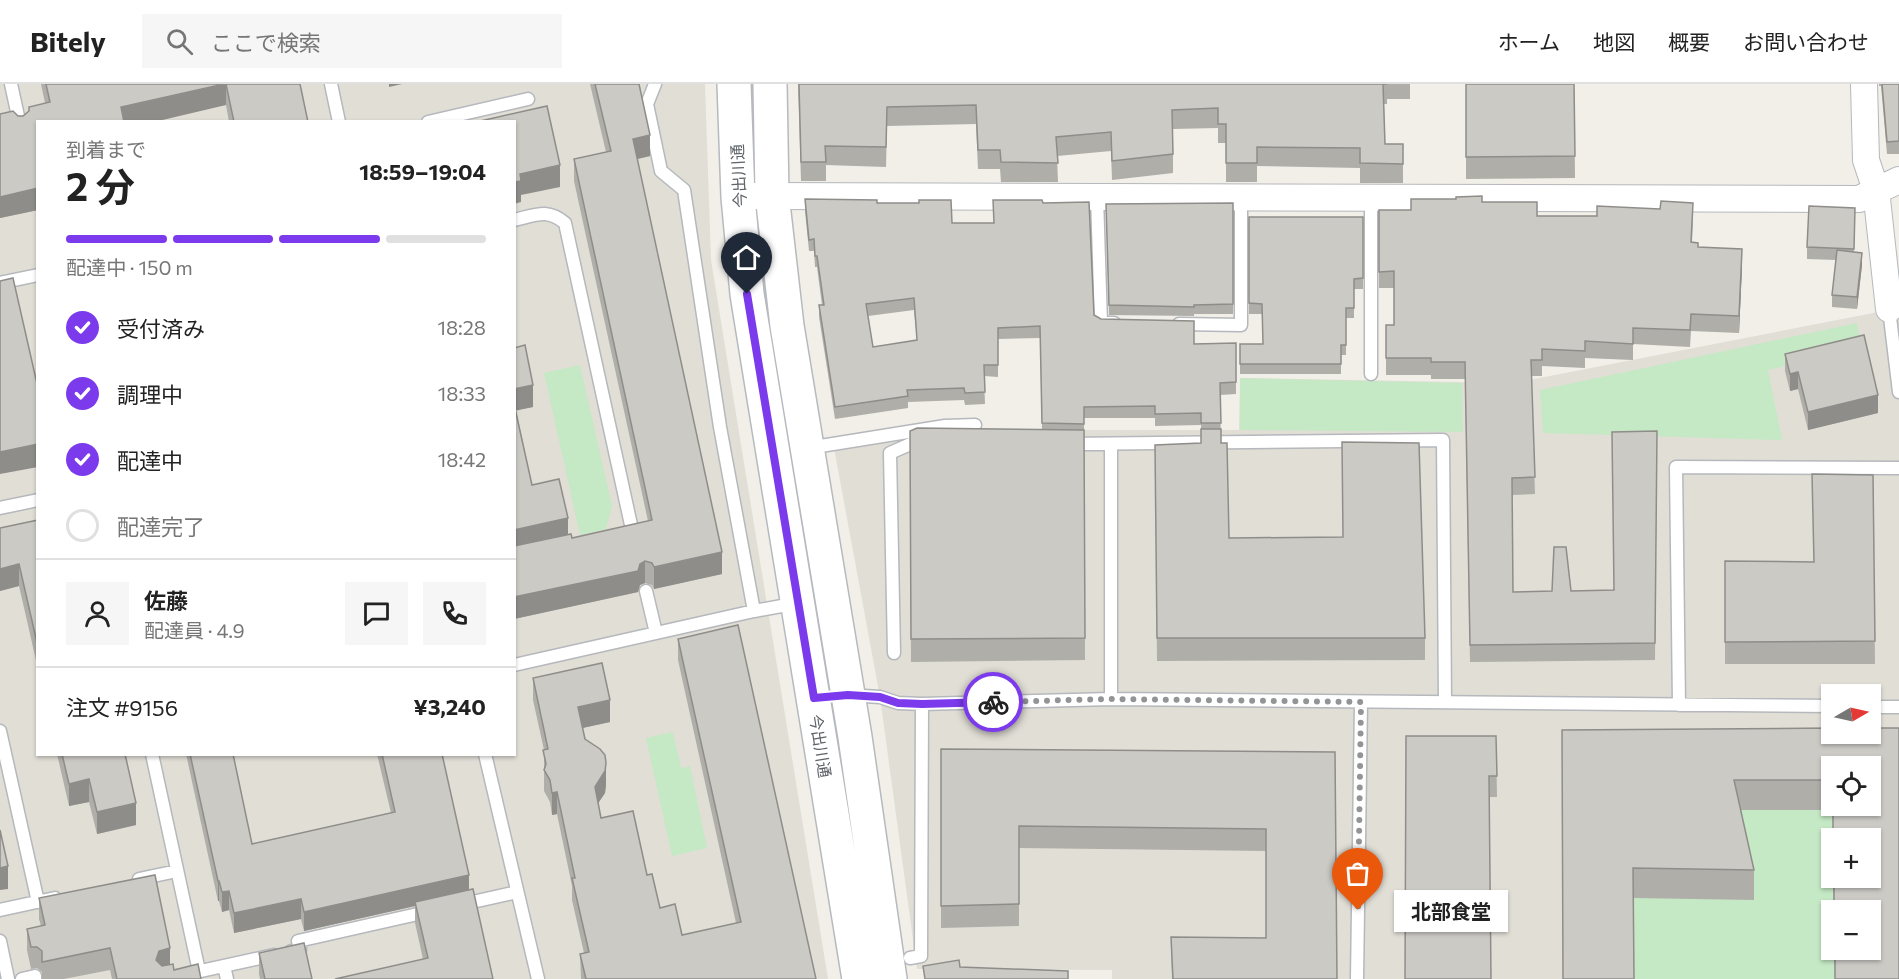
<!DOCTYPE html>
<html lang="ja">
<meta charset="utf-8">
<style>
:root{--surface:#fff;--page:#f6f6f6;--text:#222;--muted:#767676;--line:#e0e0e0;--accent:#7c3aed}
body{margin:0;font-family:Commissioner,"Noto Sans JP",sans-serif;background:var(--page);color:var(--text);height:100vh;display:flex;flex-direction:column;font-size:22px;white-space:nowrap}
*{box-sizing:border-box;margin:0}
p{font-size:20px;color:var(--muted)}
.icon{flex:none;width:33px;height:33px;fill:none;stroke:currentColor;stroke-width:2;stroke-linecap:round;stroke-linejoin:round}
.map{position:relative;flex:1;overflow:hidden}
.drawer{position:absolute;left:36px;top:36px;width:480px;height:636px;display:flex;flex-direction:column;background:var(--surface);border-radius:0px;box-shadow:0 2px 4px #0004}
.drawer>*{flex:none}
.needle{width:39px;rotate:81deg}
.controls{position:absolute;left:1821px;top:600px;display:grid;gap:12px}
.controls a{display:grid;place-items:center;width:60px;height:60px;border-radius:0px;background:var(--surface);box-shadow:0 2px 4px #0004;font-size:30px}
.pin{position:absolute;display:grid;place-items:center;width:51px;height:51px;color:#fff;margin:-62px -26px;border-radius:50% 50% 50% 0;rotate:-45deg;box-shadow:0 0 6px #0007}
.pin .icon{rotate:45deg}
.courier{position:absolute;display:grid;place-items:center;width:60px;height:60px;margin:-30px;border:4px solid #7c3aed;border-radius:50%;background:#fff;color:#222;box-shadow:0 2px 8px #0007}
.bubble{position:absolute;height:42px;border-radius:0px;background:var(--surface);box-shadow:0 2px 4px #0004;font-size:20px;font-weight:700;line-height:42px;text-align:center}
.head em{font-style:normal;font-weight:700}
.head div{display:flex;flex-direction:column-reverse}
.head{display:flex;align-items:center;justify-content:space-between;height:102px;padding:0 30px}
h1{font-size:39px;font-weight:700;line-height:45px}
.bar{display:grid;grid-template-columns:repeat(4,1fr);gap:9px 6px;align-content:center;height:72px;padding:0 30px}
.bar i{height:8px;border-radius:4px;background:var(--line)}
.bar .selected{background:var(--accent)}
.bar p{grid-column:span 4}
.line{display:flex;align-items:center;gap:15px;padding:0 30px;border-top:2px solid var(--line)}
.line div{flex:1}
.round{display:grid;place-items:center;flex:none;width:63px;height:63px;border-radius:0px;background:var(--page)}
ol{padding:0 30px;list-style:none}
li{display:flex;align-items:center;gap:18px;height:66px}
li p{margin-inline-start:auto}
li .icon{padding:6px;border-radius:50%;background:var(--accent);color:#fff;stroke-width:4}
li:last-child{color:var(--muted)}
li i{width:33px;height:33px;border:3px solid var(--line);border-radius:50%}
header{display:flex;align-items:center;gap:36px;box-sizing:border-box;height:84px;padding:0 30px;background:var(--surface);border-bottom:2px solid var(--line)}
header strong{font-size:28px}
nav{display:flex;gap:33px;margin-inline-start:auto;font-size:21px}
.search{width:420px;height:54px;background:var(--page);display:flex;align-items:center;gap:15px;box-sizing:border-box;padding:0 21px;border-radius:0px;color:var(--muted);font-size:22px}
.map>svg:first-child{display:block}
.education{fill:#e1ded6;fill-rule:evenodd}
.green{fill:#c5e8c5}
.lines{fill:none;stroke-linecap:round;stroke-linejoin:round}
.service-casing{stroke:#b5b8bc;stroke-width:15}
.minor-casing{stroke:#b5b8bc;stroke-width:28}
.secondary-casing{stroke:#b6babf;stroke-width:36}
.service{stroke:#fff;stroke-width:12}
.minor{stroke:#fff;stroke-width:26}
.secondary{stroke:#fff;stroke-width:33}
.wall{fill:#afaea9;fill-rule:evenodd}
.shaded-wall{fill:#8f8d8a}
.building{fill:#cccac5;stroke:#8f8d8a;stroke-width:1.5;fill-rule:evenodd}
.done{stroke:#929495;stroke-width:6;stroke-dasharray:0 10.8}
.route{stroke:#7c3aed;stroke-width:8}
.labels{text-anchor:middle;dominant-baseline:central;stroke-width:4.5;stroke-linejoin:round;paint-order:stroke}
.street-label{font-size:16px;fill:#5f6368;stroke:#fff}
</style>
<header>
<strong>Bitely</strong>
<div class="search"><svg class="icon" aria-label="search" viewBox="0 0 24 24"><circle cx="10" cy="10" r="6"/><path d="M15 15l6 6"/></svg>ここで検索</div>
<nav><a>ホーム</a><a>地図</a><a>概要</a><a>お問い合わせ</a></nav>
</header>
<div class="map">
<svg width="1899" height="895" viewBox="0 0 1899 895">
<rect width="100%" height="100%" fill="#f1efe8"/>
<!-- education -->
<path class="education" d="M0 0H705L711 176 828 895H0ZM38 38H514V670H38Z
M1899 224V895H1112V886L917 885 880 613 834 364 1011 346H1239L1240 294 1514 299ZM1832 610H1870V650H1832ZM1832 682H1870V722H1832ZM1832 754H1870V794H1832ZM1832 826H1870V866H1832Z"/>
<!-- green -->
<path class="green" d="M1857 239 1862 264 1768 286 1782 356 1543 349 1540 306Z
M580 281 612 422 606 445 580 451 544 289Z
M1240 294 1462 299 1463 348 1240 346Z
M673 648 681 684 690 682 707 764 672 772 646 654Z
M1632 726 1660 814 1754 816 1734 726H1833L1832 794H1833L1834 826H1832V866H1834L1835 895H1633Z"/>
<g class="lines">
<defs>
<path id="service" d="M11 0 21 46
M331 0 339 38
M655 0 647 20 661 87 684 106 720 343 754 527
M428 38 528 15
M1097 113 1101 239H1114
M514 136C536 131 547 124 565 139L633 450 626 452
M0 199 38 191
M1889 225 1899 308
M1179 240 1241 241V112
M1371 290V112
M1067 360 1443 356 1445 618
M1111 360V615
M808 364 945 342 975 341
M0 424 38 416
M646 507 656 549
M894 569 890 369 915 358H924
M514 581 754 527 798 519
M814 614 848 611 880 613 898 619 922 620 1111 615 1832 622
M1679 621 1676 383 1899 384
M1870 623H1899
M0 647 38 818
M152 670 199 887
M485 670 538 895
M139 795 177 787
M459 821 517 808
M0 826 55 814
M0 857 8 895
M291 867 300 865 298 857 431 827
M910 874 921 872 922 620
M224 882 227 895
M22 895 35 892V895
M164 895 274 871
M1357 895 1361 618"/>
<path id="minor" d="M1864 0 1866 76 1876 106 1889 225
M753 112 1859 115 1899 96"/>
<path id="secondary" d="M734 0 738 113 747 210 859 895
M770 0 772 111 787 242 855 653 890 895"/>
</defs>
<!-- service casing -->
<use href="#service" class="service-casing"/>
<!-- minor casing -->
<use href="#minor" class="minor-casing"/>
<!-- secondary casing -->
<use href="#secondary" class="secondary-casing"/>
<!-- service -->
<use href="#service" class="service"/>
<!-- minor -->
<use href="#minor" class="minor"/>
<!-- secondary -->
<use href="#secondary" class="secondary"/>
</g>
<!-- wall -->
<path class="wall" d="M41 0H300L308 38H229L226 21 38 38V126L0 134V155V30L23 32 45 19Z
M590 0H639L650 72 637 75 722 490 654 505 652 501 645 499 640 501 638 508 514 535V264L533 323 516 326 532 401 568 451 572 454 648 437 574 97V75L606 68Z
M798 0H1410V15H1387V20H1384L1385 60 1403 80V99H1360V84L1257 82V98H1226V59H1218V44L1173 45V89L1112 96 1111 67 1057 72 1058 98H1001L1000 85H978L976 40 887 42 886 83 826 81V97H801Z
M1466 0H1574L1575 94 1466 95Z
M1879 0H1899V70H1887L1881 2H1879Z
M805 115 877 119 952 139H993L1043 119 1094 231 1101 235 1194 260 1236 259V310L1220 311 1221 359 1229 454 1425 554V576L1157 577 1155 361 1201 359V341L1155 342V334H1084L1085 576 911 578 910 347 1042 345 1040 254 998 255V293L984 292 985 320 965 321 964 316 908 318V324L835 335 819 233V221H822L817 183H815L814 167H809L805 127ZM914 226 917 256 873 263 868 232Z
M1482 118 1537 132H1597L1660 125 1693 135 1692 158 1698 163 1742 182 1739 249 1691 247 1690 263 1633 260V276L1585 274V284L1542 282V292H1531L1535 410 1512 411 1513 508 1613 506 1657 347 1655 576 1470 578 1465 295H1431V291H1386V241H1394V204H1379V126H1411Z
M1233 119V230H1194V232L1109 231 1106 120Z
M1855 124 1854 168 1862 181 1857 225 1832 223V211L1836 176 1807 175V163Z
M1249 133H1363V205H1354V234H1346V271H1341V290H1240V260H1263L1262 230H1249Z
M1785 270 1878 329 1808 346 1798 305 1790 307 1785 287Z
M1873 391 1875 580H1725V477L1813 478Z
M38 436V585L19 502 0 507V444Z
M678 555 816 895H581L580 870 584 869 572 816V802L557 730 552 731 550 718 544 707V666L533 616V594L610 638 582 644 585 655 606 701 605 709 598 719 601 734 647 791 660 824 682 851 736 839 678 576Z
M1832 644V650H1870V644H1899V895H1835L1834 866H1870V826H1834L1833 794H1870V754H1833V726H1741L1754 786V816L1633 814 1634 895H1563L1562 646ZM1832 682H1870V722H1832Z
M1496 652 1497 713H1489L1405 895Z
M941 665 1335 668 1337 895H1172L1171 853 1266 854V767L1019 764V842L941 844Z
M57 670H125L136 741 97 750 89 718 69 722Z
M186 670H233L252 760 391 729 377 670H442L469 806 493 895 423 875 415 839V822L304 847 301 835 234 849 229 826 222 828 219 817H218Z
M39 814 170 881 174 886 201 895H112L110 886 64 895H42V888L37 884 31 885 27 866V845L41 842 39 835Z
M259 869 312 895H260L259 890Z"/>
<!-- shaded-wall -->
<path class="shaded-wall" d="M226 0V21L154 38H121V23Z
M389 0H402L389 3Z
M650 51V72L633 76V55Z
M560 81V103L521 111V118L514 120V98L520 90Z
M38 104V126L0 134V155V113Z
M1742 165V182L1739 249V232Z
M1862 169V181L1857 225V213Z
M1798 288V305L1790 307V290Z
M533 301V323L514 327V305Z
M1878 311V329L1808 346V328Z
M38 360V383L0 390V368Z
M568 434V456L514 468V446Z
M722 468V490L654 505V483Z
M645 477V499L640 501 638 508 514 535V513L640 480Z
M19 480V502L0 507V485Z
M610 616V638L578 645V623Z
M606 679V701L605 709 595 724V703Z
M89 695V718L69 722V700Z
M557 708V730L552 731V709Z
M136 719V741L97 750V728Z
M8 782V805L0 806V784Z
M469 791V810L415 818V822L304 847V828Z
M218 797H219V817H218Z
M229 807V826L222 828V808Z
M301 815V835L234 849V829Z
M170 864V885L159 889 156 876 159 867Z"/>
<!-- building -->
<path class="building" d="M46 0H224L121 23 124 38H38V104L0 113V30L13 27 18 32H23L29 27V23L50 18Z
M226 0H300L308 38H234Z
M595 0H639L650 51 633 55 722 468 654 483 652 479 645 477 640 480 638 487 514 513V462L571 450 572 454 652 436 574 75 611 67Z
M799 0H1387H1383L1385 60H1403V80L1360 79V64L1257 63V79H1226V40H1218V24L1172 26 1173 70 1112 77 1111 48 1056 53 1058 79 1001 78 1000 66H978L976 21 887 23 886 63 825 62 826 78H801Z
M1466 0H1574L1575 72 1466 73Z
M1882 0H1899V57L1887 58Z
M547 22 560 81 520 90 521 97 514 98V38H476Z
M1482 112V118H1537V132H1597V122L1660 125 1661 117 1693 119 1691 158 1698 159V163L1742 165 1739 232 1691 230 1690 246 1633 244V260L1585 257V267L1542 265V276H1531L1535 393 1512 394 1513 508 1552 507 1554 463H1566L1571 507 1614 506 1612 348 1657 347 1655 559 1470 561 1465 278H1431V274H1386V241H1394V187L1379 188V126H1411V115H1456V113Z
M805 115 877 116V119H919V116H951L952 139H994L993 116H1042L1043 119 1089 118 1094 231 1101 235 1194 237V260L1236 259V298L1220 299 1221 339H1201V329L1155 330V322L1084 323V340L1042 339 1040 242 998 244V281H984L985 308 965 309 964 304 907 306 908 312 835 323 819 221H824L817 172H815L814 155 809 156ZM914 214 917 256 873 263 866 220Z
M1233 119V220L1194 221V223L1109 221 1106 120Z
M1809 122 1855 124 1854 165 1807 163Z
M1249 133H1363V194L1354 195V224H1346V261H1341V280H1240V260H1263L1262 220 1249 219Z
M1837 166 1862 169 1857 213 1832 211Z
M13 194 38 304V360L0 368V197Z
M1864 251 1878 311 1808 328 1798 288 1790 290 1785 270Z
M525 261 533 301 514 305V264Z
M514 320 532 401 559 395 568 434 514 446Z
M917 344 1084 346 1085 554 911 555 910 347Z
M1201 345H1221V359H1227L1229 454 1343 453 1342 358 1419 359 1425 554H1157L1155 361 1201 359Z
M1812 390 1873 391 1875 557 1725 558V477L1814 478Z
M38 436V563L19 480 0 485V444Z
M738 541 816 895H586L580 870 589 868 572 794H575L557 708 552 709 550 696 544 686 546 680 543 666 548 665 533 594 602 579 610 616 578 623 585 655 600 665 605 671 606 679 605 687 595 703 601 734 633 727 647 791 652 790 660 824 675 820 682 851 741 838 678 555Z
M1832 644V650H1870V644H1899V895H1835V866H1870V826H1834V794H1870V754H1833V722H1870V682H1832V696H1734L1754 786 1633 784 1634 895H1563L1562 646Z
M1406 652H1496L1497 692H1489L1491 895H1405Z
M941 665 1335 668 1337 895H1173L1171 853 1266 854V745L1019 742V820L941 822Z
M62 670H125L136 719 97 728 89 695 69 700Z
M190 670H233L252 760 395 728 382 670H442L469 791 304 828 301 815 234 829 229 807 222 808 219 797H218Z
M0 746 8 782 0 784Z
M155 791 170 864 159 867 156 876 162 882 173 880 174 886 198 880 201 895H117L110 864 42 878V867L37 863H31L27 845 45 841 39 814Z
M473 805 493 895H335L428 874 415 818Z
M304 859 312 895H265L259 869Z
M959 876 960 883 1068 887V895H925L923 882Z"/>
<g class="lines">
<!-- done -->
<path class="done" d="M993 618 1111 615 1361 618 1358 826"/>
<!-- route -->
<path class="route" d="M747 210 814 614 848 611 880 613 898 619 922 620 993 618"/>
</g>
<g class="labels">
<!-- street labels -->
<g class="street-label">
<text transform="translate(738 92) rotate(-93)">今出川通</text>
<text transform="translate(821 662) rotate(81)">今出川通</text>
</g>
</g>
</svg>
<div class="controls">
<a><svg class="needle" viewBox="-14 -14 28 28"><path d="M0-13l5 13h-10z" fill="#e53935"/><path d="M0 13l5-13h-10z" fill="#767676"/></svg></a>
<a><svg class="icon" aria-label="locate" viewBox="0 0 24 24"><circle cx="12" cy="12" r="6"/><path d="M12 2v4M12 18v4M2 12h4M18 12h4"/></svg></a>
<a>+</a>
<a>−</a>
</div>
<div class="pin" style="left:1358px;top:826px;background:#ea580c"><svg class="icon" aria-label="bag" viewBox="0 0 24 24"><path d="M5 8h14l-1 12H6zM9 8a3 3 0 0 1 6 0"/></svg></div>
<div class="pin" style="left:747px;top:210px;background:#1f2937"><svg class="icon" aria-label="home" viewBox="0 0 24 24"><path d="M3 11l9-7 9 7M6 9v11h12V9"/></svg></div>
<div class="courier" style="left:993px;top:618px"><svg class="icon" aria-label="bike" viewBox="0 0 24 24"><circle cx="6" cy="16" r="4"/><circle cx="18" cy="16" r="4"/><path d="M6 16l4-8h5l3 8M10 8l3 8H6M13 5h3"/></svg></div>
<div class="bubble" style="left:1394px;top:806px;width:114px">北部食堂</div>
<section class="drawer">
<div class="head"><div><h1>2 分</h1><p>到着まで</p></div><em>18:59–19:04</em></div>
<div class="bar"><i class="selected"></i><i class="selected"></i><i class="selected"></i><i></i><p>配達中 · 150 m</p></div>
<ol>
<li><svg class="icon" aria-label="check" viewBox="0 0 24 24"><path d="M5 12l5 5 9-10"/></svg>受付済み<p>18:28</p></li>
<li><svg class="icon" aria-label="check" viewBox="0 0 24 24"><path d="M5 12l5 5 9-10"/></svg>調理中<p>18:33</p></li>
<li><svg class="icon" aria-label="check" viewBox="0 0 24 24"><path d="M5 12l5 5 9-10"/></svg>配達中<p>18:42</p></li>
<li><i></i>配達完了</li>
</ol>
<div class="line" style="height:108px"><a class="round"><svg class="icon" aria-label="person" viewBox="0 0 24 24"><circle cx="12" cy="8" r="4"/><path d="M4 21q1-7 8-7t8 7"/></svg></a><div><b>佐藤</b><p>配達員 · 4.9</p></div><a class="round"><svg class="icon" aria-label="chat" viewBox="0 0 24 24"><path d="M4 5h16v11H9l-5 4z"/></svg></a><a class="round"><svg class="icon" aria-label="phone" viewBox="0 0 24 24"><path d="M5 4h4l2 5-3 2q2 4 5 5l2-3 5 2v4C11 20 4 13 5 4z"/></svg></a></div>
<div class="line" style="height:78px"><div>注文 #9156</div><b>¥3,240</b></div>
</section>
</div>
